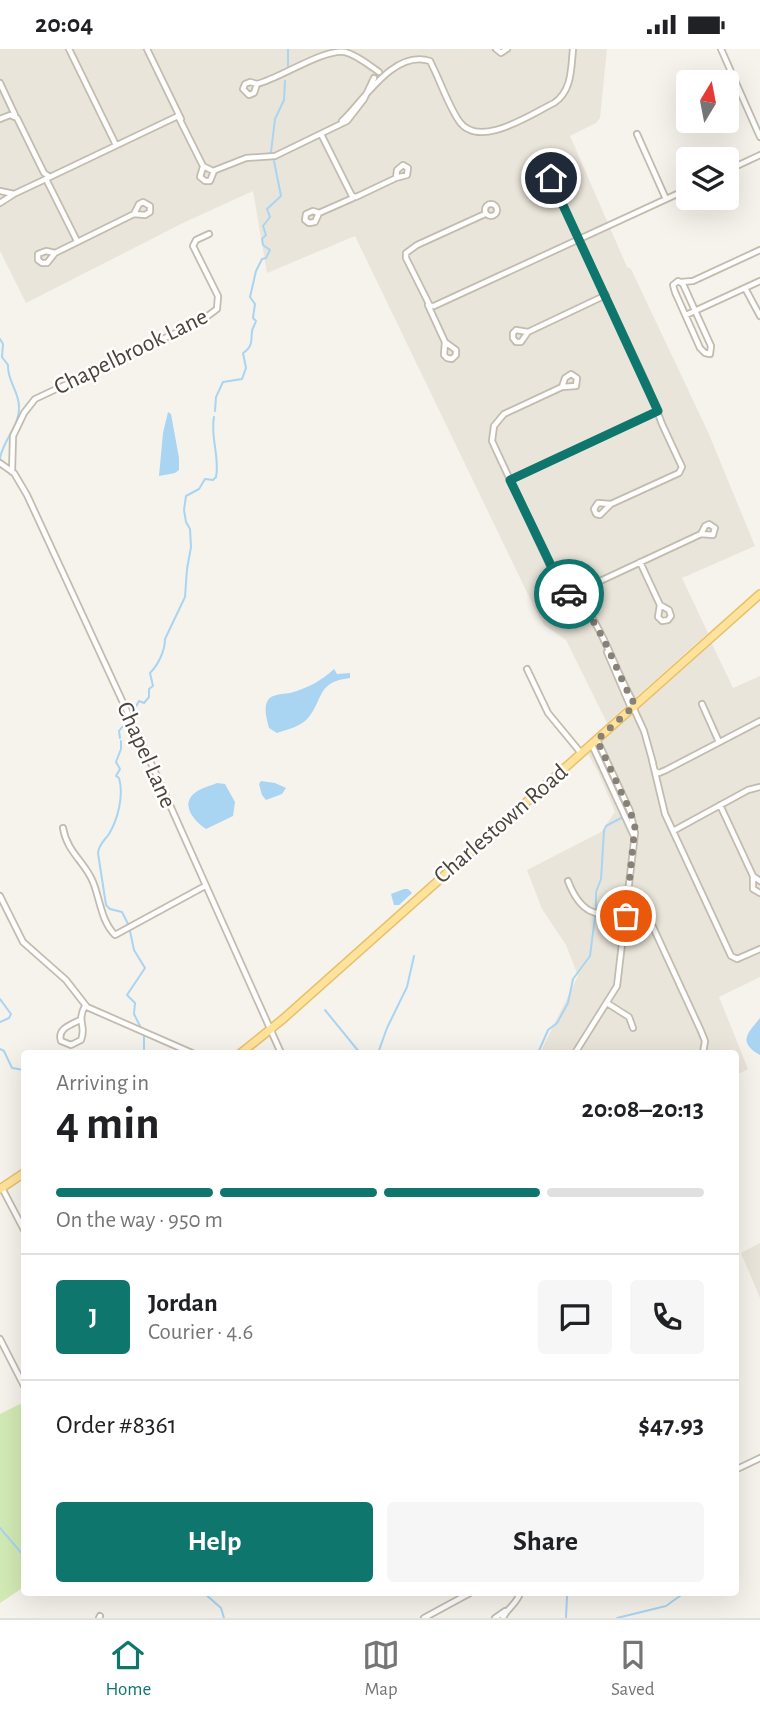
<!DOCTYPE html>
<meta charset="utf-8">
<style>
:root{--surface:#fff;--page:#f6f6f6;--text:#202124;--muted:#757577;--line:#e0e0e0;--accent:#0f766e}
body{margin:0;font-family:"Alegreya Sans",sans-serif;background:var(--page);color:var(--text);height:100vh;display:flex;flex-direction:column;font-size:26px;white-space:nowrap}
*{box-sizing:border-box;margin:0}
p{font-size:23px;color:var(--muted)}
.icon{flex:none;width:38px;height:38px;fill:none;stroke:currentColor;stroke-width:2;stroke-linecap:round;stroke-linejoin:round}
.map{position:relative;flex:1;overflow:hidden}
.details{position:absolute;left:21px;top:1001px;width:718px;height:546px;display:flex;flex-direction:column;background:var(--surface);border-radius:7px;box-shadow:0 7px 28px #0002}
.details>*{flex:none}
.needle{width:46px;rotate:10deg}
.controls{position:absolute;left:676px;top:21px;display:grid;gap:14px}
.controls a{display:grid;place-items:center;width:63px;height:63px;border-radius:7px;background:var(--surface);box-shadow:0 7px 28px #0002;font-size:35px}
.pin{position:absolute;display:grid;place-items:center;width:60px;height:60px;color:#fff;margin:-30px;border:4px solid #fff;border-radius:50%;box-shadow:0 2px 7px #0007}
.courier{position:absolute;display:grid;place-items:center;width:70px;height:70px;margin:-35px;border:5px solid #0f766e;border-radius:50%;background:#fff;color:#222;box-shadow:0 2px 9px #0007}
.head em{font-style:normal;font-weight:700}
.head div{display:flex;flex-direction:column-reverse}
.head{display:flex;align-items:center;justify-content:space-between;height:119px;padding:0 35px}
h1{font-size:46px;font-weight:700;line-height:52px}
.bar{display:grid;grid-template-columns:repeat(4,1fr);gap:10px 7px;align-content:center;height:84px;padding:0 35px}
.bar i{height:9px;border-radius:5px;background:var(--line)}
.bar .active{background:var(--accent)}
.bar p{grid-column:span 4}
.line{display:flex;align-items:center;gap:18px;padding:0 35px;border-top:2px solid var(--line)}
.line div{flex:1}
.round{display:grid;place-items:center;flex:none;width:74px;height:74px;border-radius:7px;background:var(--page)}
.button{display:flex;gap:14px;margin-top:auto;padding:14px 35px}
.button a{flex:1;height:80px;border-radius:7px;background:var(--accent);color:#fff;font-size:28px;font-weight:700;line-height:80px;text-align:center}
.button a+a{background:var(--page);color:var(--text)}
.status{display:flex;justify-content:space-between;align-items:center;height:49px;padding:0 35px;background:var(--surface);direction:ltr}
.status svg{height:19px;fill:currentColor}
.menu{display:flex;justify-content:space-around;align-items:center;height:98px;border-top:2px solid var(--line);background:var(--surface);font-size:19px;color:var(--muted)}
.menu a{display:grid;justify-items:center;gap:4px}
.menu .active{color:var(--accent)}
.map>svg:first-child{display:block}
.residential{fill:#eae5da}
.green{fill:#d2eab5}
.water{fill:#a9d4f2}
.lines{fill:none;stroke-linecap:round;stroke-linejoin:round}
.stream{stroke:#a9d4f2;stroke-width:2}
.minor-casing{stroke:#c2bbae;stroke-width:8}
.primary-casing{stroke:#e6c16a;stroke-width:10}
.minor{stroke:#fff;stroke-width:4.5}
.primary{stroke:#ffe39c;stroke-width:7}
.done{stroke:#878178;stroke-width:7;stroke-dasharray:0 12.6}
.route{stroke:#0f766e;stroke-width:9}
.labels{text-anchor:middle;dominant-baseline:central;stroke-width:5;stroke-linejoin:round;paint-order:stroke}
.street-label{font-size:24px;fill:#4b4439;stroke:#fff}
</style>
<div class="status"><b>20:04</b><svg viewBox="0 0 49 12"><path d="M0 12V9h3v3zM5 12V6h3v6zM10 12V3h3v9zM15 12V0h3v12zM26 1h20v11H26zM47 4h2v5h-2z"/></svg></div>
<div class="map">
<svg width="760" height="1569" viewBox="0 0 760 1569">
<rect width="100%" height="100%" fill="#f6f3ec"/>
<!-- residential -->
<path class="residential" d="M0 0H607L600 69 596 74 570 87 627 218 631 220 708 383 755 497 682 529 708 584 607 674 566 591 544 576 536 562 355 187 267 224 253 142 185 173 26 254 0 202Z
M711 593 733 639 760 627V928L719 948 748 1020 735 1027V1004H540L578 927 566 896 542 860 527 821 601 783 615 763 598 723 588 705Z
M760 1194V1249L741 1204Z"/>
<!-- green -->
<path class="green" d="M24 1353V1538L0 1554V1365Z"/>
<!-- water -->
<path class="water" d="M168 363 171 365 179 409V421L175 424 159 427 163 384Z
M334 620 337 625 350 624V629C316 633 324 650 308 669 302 677 286 681 277 684L269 679C267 671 263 659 268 651 272 645 283 645 290 644 306 640 323 631 334 620Z
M261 732 275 734 286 739 282 745 266 751 262 746 259 735Z
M217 734 225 735 235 753 233 767 206 780C194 772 179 755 196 743 203 738 211 737 217 734Z
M404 840H408L412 844 399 856H394L391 845Z
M760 969V1006C736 993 749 983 760 969Z"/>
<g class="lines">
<!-- stream -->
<path class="stream" d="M288 0V18
M271 103 275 70 284 51 285 32
M0 290 3 295 2 308 8 316C7 332 19 342 19 358 20 377 2 392 0 410
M215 362 216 348 223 333 242 330 246 319 243 304C253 298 251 291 252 282 253 278 255 275 256 272L253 269 255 255 250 248 256 222 262 210 266 209 270 201 263 196 262 190 266 186 263 177 270 168 267 160 281 147 274 112
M132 665 139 652 144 654 149 648V640L153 637 150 624C158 616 165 602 165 590L185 548 187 520 191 498 190 480 186 473 184 461 186 447 199 440 205 430 213 431 216 428C220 408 210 388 214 368
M120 689 119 682 127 672
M121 692V700L116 713 120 720 116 727 119 729C124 746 118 770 109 785 104 792 99 795 98 804L106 856 110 860 122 863 128 875
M596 861V843L601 830 604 782 606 777 623 768
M130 882 134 901 145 919 127 946 135 954 134 965 142 981
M0 950 11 965 9 969 0 973
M325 961 360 1004
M144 987V1004
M0 1000 4 1002 12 1019 24 1021
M378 1004 387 979 407 938 414 907
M538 1004 548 981 557 974 568 954 573 930 590 907 595 868
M0 1479 24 1507
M204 1544 221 1559 224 1569
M565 1544 567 1547 566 1569
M617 1569 666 1557 684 1544"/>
<defs>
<path id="minor" d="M69 0 116 96
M147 0 181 70
M496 0 501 4 507 0
M721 0 760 88
M250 33 257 35 254 44 249 46 243 40 245 35Z
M0 34 15 66
M257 35C281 29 322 0 345 3 357 6 369 16 379 23
M0 70 10 66 17 69 44 124 50 128 178 67 203 117 213 122 246 109 275 107 347 72 364 50 374 29
M342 72C363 53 393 0 430 12 440 31 447 54 459 72 479 101 531 65 554 54 572 42 571 20 573 0
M321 85 352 147 356 148 396 129
M637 85 666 150
M403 116 408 119 407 126 396 129 397 121Z
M203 118 200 128 205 132H210L214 122
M726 122 760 106
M548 135a6 6 0 1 1 12 0a6 6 0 1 1-12 0Z
M46 130 77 192
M556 141 648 338 662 375 682 418 679 424 611 455
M0 142 14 145 0 154
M14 145 48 129
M143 153 150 157V163L145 166 134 165 139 155Z
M485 161a6 6 0 1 1 12 0a6 6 0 1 1-12 0Z
M313 162 319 164 315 173 309 174 305 171 306 165Z
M319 164 353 149
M485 165 417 196 406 204V209L430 257H434L688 140
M46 202 55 204 47 214H42L38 211V205Z
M55 204 134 165
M678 232 683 235 711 297 710 305 705 304 700 299 675 243 673 236Z
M681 233 693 232 760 201
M745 239 760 267
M428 256 445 293
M686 266 760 232
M516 281 528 283 521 293H516L513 289V284Z
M528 283 606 246
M445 293 456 301V306L452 310 447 309 444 306Z
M571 325 577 329 576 337 562 338 565 329Z
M562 338 504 365 494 377 492 392 557 532C567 545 582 553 591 567 609 595 618 628 635 656
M0 414 14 424 27 446 156 725 281 1004
M12 423 13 387 24 364 35 350 201 272 217 260 218 247 193 197 196 191 209 185
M510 431 658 362
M598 454 611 455 600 466 596 465 594 460Z
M709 475 715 479 713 486 701 485 705 477Z
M640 513 660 556
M571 547 583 540 701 485
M660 556 669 561 671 567 668 571 662 572 658 568Z
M607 603 631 659
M527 620 548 664 581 704
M702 655 719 693
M633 658 644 682 653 714
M592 696 634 787
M652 711 665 765 731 907 737 910 760 900
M655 722 659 724 666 721 760 672
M720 756 753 827
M63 779C67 803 85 813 93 833 100 850 101 872 115 886L205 837
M673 782 748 741 760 738
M568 832C590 890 622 848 653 878L701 982 705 992 703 1004
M760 832 753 827V840L760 844
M0 847 23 893 66 931 87 958 192 1004
M607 954 629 968 633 979
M80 971C70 976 57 980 61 992L71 996 81 991C87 977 76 973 85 957
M575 1004 617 937 635 784 630 762 597 691
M2 1139 24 1181
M0 1290 24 1337
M735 1421 760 1409
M99 1569 100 1567
M424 1569 470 1544
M495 1569 505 1562
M503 1569C507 1559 517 1555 520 1544"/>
<path id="primary" d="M241 1004 283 970 760 545
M0 1140 24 1124"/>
</defs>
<!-- minor casing -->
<use href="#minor" class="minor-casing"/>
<!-- primary casing -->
<use href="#primary" class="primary-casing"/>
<!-- minor -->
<use href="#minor" class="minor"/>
<!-- primary -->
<use href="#primary" class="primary"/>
</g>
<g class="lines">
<!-- done -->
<path class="done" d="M569 545C604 573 613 619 635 656L597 691 630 762 635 776 626 867"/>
<!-- route -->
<path class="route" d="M551 129H557L559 132V138L556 141 658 362 510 431 558 531 569 545"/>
</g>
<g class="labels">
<!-- street labels -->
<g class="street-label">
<text transform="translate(131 303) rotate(-26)">Chapelbrook Lane</text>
<text transform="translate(146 706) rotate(66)">Chapel Lane</text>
<text transform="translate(501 775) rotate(-41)">Charlestown Road</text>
</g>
</g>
</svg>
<div class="controls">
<a><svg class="needle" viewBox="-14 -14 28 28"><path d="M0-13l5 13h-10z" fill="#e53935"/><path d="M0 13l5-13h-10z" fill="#757577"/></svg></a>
<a><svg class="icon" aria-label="layers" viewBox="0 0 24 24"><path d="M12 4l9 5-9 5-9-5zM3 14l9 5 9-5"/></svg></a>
</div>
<div class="pin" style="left:626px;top:867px;background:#ea580c"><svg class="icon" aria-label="bag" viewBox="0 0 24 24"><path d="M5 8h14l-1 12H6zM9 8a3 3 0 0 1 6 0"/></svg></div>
<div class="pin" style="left:551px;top:129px;background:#1f2937"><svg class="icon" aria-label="home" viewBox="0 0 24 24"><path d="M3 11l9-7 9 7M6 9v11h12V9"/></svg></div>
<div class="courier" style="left:569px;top:545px"><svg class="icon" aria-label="car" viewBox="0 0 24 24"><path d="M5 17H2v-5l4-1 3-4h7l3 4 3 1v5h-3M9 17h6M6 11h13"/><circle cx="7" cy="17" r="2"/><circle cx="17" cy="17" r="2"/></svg></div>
<section class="details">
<div class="head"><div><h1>4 min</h1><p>Arriving in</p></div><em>20:08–20:13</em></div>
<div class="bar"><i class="active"></i><i class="active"></i><i class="active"></i><i></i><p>On the way · 950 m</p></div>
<div class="line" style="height:126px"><b class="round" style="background:var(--accent);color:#fff">J</b><div><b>Jordan</b><p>Courier · 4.6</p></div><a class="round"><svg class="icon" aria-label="chat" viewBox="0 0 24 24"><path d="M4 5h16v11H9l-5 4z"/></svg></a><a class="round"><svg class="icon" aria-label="phone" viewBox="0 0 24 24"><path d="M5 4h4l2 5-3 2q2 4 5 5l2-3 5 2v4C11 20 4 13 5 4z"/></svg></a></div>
<div class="line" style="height:91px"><div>Order #8361</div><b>$47.93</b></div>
<div class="button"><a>Help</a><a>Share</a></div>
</section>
</div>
<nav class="menu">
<a class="active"><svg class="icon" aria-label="home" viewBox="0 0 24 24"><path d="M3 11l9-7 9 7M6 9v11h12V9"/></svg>Home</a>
<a><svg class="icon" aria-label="map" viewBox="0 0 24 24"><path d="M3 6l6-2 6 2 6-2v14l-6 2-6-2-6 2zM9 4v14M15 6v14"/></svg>Map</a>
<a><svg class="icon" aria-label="saved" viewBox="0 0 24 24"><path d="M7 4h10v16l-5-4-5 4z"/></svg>Saved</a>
</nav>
